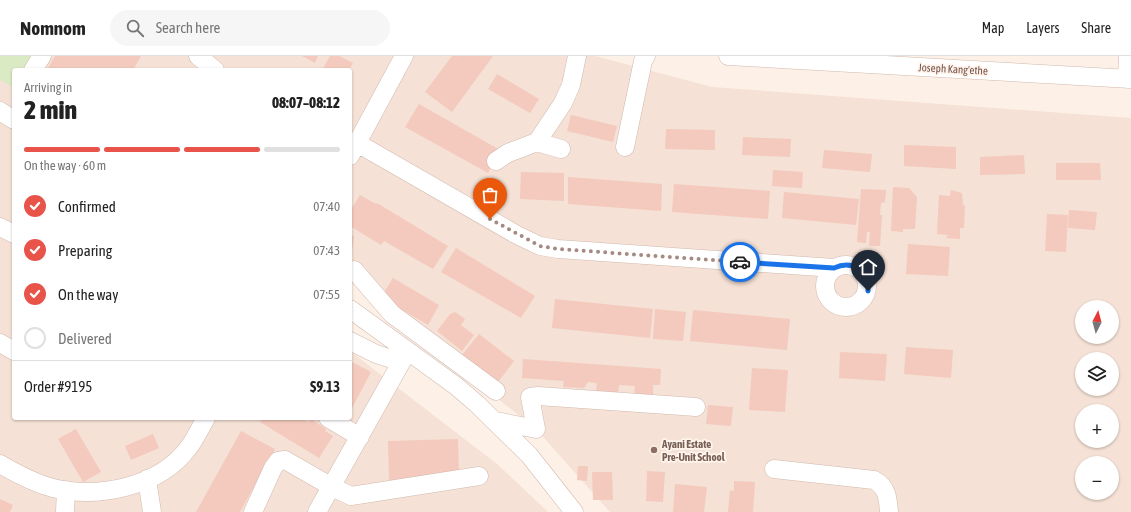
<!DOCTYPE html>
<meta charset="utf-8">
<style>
:root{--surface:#fff;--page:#f6f6f6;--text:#222;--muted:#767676;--line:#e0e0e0;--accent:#e8534a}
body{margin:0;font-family:"Asap Condensed",sans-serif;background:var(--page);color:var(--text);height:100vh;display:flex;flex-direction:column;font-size:15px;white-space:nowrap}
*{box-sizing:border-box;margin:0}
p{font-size:13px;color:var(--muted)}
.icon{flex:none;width:22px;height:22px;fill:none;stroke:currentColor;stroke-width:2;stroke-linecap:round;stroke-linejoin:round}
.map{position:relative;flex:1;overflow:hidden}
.panel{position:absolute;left:12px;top:12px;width:340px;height:352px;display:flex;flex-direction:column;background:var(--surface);border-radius:4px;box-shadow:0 1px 3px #0004}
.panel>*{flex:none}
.needle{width:26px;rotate:6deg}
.buttons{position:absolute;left:1075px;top:244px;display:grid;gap:8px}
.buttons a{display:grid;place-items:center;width:44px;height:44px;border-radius:50%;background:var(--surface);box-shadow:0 1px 3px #0004;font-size:20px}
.pin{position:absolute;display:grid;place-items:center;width:34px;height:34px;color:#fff;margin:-41px -17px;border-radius:50% 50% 50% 0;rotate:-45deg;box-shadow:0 0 4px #0007}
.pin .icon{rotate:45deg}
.courier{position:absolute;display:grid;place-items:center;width:40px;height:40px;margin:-20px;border:3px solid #1a73e8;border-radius:50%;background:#fff;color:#222;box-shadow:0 1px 5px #0007}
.headline em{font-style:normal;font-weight:800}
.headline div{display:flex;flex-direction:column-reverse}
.headline{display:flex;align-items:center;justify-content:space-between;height:68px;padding:0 12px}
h1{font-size:26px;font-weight:800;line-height:30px}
.bar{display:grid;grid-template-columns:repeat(4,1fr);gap:6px 4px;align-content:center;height:48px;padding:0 12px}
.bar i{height:5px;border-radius:3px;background:var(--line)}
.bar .current{background:var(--accent)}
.bar p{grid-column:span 4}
.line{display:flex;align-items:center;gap:10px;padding:0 12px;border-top:1px solid var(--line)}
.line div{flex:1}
ol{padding:0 12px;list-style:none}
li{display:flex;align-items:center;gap:12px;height:44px}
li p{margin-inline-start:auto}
li .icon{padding:4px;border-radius:50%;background:var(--accent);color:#fff;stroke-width:4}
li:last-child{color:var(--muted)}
li i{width:22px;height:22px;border:2px solid var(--line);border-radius:50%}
header{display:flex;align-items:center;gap:24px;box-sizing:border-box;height:56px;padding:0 20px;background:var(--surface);border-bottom:1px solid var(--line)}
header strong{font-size:19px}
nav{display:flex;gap:22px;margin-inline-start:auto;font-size:14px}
.search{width:280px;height:36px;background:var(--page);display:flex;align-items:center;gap:10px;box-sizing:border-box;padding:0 14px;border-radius:22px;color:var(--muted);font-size:15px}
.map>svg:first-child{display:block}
.residential{fill:#f5e1d5;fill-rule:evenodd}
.green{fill:#daebc4}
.building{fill:#f3cabd}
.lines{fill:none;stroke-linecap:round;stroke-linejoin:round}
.minor-casing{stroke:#d1b9ae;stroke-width:19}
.minor{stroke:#fff;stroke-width:18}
.done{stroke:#a68a81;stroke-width:4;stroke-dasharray:0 7.2}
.route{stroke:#1a73e8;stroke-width:5}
.education-dot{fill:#8d6e63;stroke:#fff5ed;stroke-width:1.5}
.labels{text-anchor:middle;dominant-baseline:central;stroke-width:3.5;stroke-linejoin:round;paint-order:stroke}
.street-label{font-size:11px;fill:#77534a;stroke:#fff5ed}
.education-label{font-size:11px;font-weight:bold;fill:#785e54;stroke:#fff5ed;text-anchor:start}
</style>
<header>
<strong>Nomnom</strong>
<div class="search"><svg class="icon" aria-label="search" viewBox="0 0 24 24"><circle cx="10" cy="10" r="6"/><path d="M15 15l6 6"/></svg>Search here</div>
<nav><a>Map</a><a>Layers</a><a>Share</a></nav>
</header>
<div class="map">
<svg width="1131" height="456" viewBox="0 0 1131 456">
<rect width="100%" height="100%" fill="#fdf0e6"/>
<!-- residential -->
<path class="residential" d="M0 0H595L712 31 1131 62V456H610L536 373 350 226V14H14V362H350V295L497 408 548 456H0ZM1082 251H1112V281H1082ZM1082 303H1112V333H1082ZM1082 355H1112V385H1082ZM1082 407H1112V437H1082Z"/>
<!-- green -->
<path class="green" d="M0 0H31L23 14H14L13 31 0 24Z"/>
<!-- building -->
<path class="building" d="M55 0H141L133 14H47Z
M302 0H318L315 7Z
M330 0H339L353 7 349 14H322Z
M452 0H493L452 56 425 36Z
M497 18 539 43 530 57 488 33Z
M419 48 500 94 488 117 405 71Z
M571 59 617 70 613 86 567 75Z
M666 73 715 74V94L665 93Z
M743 81 791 83 790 101 742 99Z
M904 89 956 91V113L904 110Z
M824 94 872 98 870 116 822 112Z
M1024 99 1025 118 980 119V101Z
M1056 107H1100L1101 124H1056Z
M773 114 803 116 802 132 772 130Z
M521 116 564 117V145L520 143Z
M568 121 662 128 661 155 568 148Z
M674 128 770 135 768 163 672 156Z
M893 131 909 132 917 141 915 173H903V176L891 175Z
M861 133 886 134 885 146 881 147 880 159H882L880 190H869L870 176H867L866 187 857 186Z
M951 134 962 137 963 149 965 150 964 172H960V183L946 182 948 179 937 178 939 139 950 140Z
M784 136 859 143 856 169 782 162Z
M360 139 376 148 377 147 448 190 433 213 384 185 381 189 350 170V155Z
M1069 154 1097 156 1095 174 1068 172Z
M1047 158 1068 159 1066 196 1045 195Z
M350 179 354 180 351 203 350 202Z
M908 188 950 191 948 220 906 218Z
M456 192 535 240 521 262 441 216Z
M393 222 439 249 428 269 381 241Z
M555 243 653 253 650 282 552 272Z
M655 253 686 256 683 285 653 283Z
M693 254 790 263 787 294 690 285Z
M455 256 465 263 461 269 474 279 462 295 437 275 450 258Z
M479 278 514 305 498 326 462 299Z
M906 291 953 294 951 322 904 318Z
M840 296 887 298 885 325 839 322Z
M523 303 661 313 660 329H653V339L634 338 635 330 619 329 618 337 596 335 597 327 588 326 584 332 563 331 564 325 522 322Z
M350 305 371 316 350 356Z
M752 312 788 314 785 356 749 354Z
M708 349 733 351 731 370 706 368Z
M263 362H302L309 366 311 363 326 373 325 375 333 380 319 402 260 366Z
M76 373 101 416 83 426 58 383Z
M241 375 275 393 240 456H196Z
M153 378 159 392 131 404 125 390Z
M458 383 459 422 389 424 388 385Z
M578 410H588L587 425 577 424Z
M647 415 665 416 663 446 646 445Z
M592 416H612L613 444H593Z
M734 425 755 426 753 456H728L730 434 734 435Z
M675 428 707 431 704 456H673Z
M0 443 13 449 10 456H0Z"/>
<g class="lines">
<defs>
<path id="minor" d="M198 0 215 14
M728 0 1131 23
M33 14 42 0
M1127 23 1128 0
M0 55 14 64
M537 86 561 93
M357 87 517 179 540 190 558 193 834 212
M625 91 643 5 646 0
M350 100 404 0
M496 105 508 97 537 86 563 47 571 29 577 0
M0 171 14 178
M825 230a21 21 0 1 1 42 0a21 21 0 1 1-42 0Z
M354 214 392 258 496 335
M350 253 456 330 477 348 529 399 574 456
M350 285 376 298 401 306
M0 287 14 295
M328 362 360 381
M496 365 536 373 530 341 538 340 696 351
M0 408C17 418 34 427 53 432 98 443 160 431 189 391 196 382 200 372 206 362
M774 413 874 424C887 431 888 442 889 456
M147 423 152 456
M65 456 66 434
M253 456 273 412 278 405 285 404 332 431 351 440 479 420
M317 456 407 296"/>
</defs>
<!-- minor casing -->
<use href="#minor" class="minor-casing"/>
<!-- minor -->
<use href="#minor" class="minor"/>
</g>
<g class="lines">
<!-- done -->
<path class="done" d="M490 163 540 190 558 193 740 206"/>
<!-- route -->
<path class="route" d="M740 206 834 212C852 204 869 214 868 235"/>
</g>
<!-- markers -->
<circle class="education-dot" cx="654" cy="394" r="4"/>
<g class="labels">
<!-- street labels -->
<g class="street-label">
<text transform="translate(953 13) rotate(3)">Joseph Kang'ethe</text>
</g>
<!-- education labels -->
<g class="education-label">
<text x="662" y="388">Ayani Estate<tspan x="662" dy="13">Pre-Unit School</tspan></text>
</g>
</g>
</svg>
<div class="buttons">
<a><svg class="needle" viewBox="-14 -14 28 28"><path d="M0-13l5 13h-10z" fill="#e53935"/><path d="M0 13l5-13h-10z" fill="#767676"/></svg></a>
<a><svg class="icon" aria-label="layers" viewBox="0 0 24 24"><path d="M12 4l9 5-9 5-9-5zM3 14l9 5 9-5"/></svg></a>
<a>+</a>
<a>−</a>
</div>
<div class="pin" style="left:490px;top:163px;background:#ea580c"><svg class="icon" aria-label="bag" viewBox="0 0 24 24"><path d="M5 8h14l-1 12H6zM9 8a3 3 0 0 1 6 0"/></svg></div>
<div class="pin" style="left:868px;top:235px;background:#1f2937"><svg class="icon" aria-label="home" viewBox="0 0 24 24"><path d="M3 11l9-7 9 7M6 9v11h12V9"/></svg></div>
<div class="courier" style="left:740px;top:206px"><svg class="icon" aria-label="car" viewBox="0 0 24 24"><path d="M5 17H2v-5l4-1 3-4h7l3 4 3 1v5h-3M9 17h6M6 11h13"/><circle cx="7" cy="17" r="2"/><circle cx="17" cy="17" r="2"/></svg></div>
<section class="panel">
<div class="headline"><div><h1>2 min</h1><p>Arriving in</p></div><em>08:07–08:12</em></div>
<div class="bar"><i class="current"></i><i class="current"></i><i class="current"></i><i></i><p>On the way · 60 m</p></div>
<ol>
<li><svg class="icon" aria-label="check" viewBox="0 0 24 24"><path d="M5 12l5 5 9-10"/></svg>Confirmed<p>07:40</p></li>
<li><svg class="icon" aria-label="check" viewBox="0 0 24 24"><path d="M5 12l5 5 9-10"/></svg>Preparing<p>07:43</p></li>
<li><svg class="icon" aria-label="check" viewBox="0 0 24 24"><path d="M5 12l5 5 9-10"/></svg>On the way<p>07:55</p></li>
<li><i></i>Delivered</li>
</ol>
<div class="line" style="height:52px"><div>Order #9195</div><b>$9.13</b></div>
</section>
</div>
